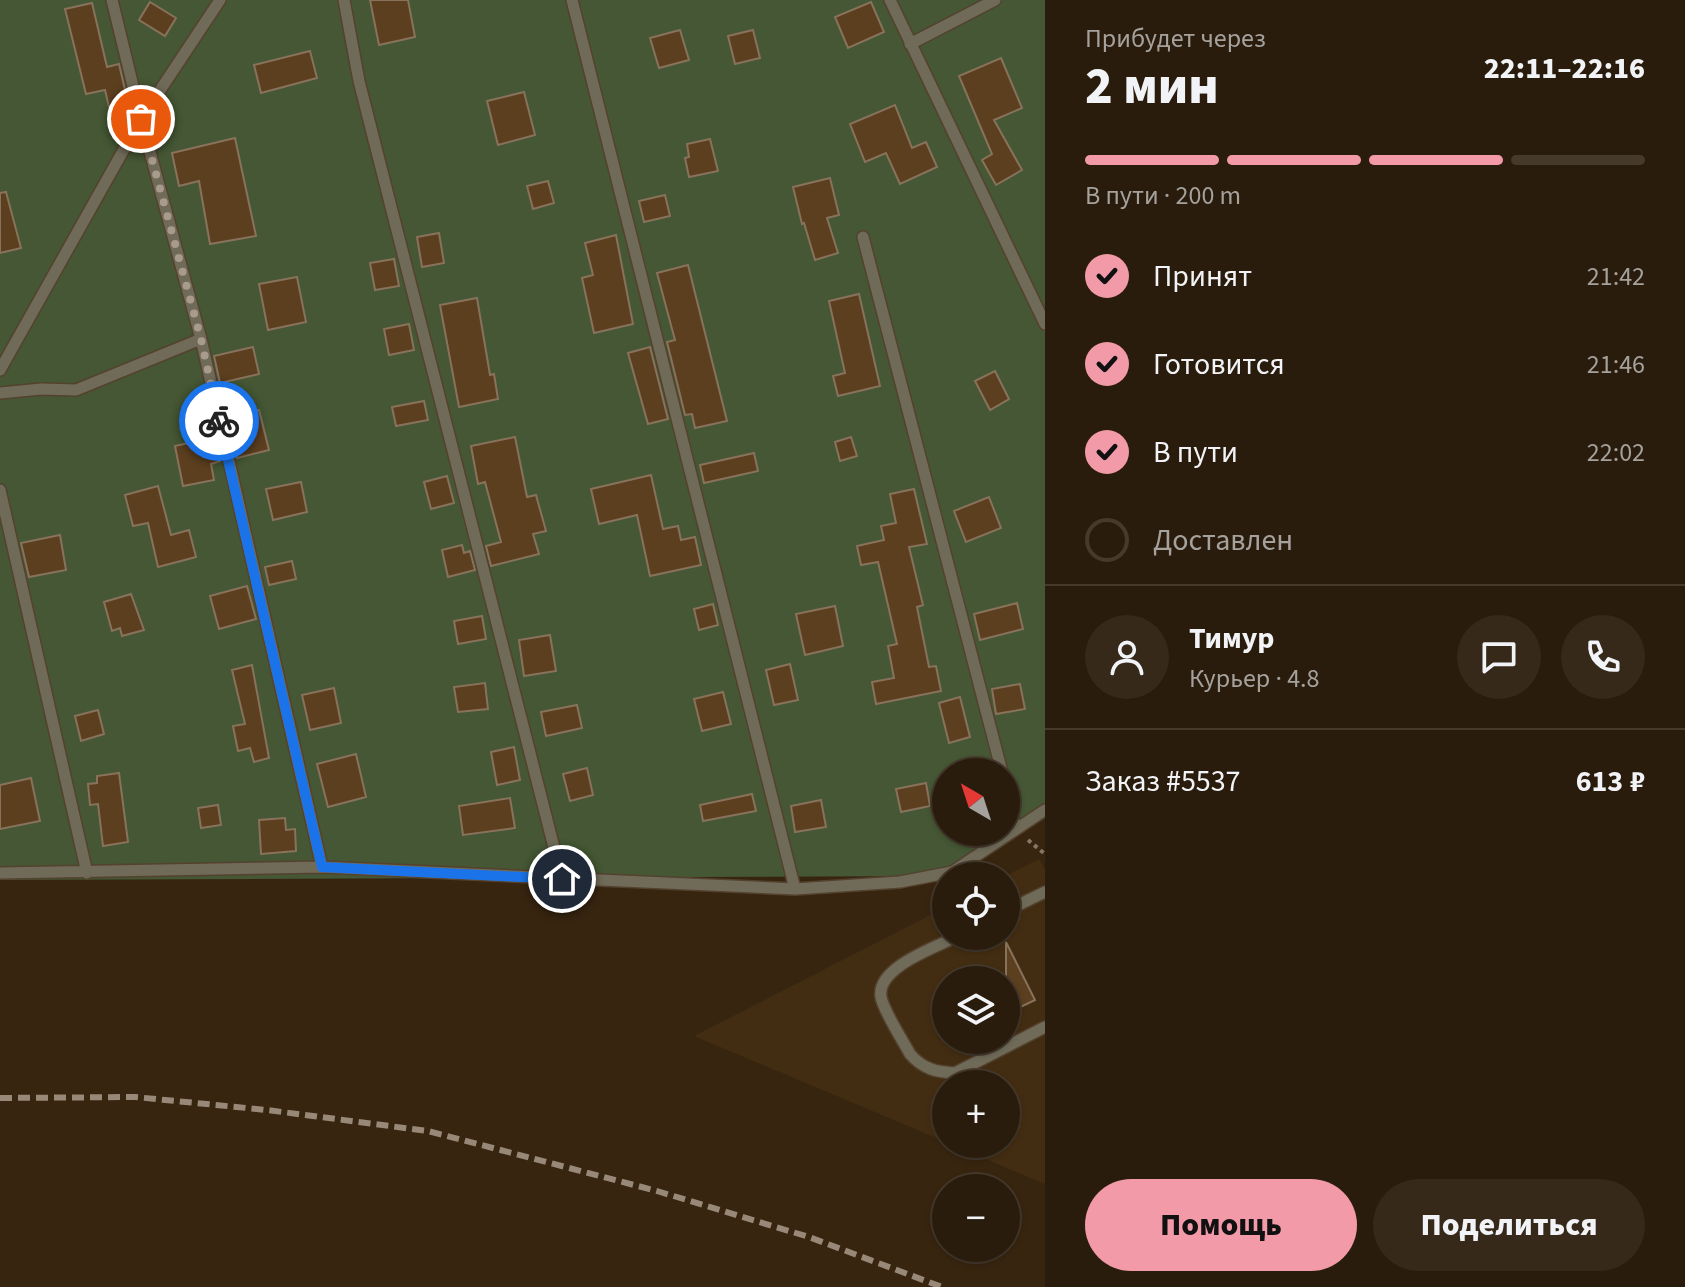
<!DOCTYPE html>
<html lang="ru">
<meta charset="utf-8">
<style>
:root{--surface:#2a1c0c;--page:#36291a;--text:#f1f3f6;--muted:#a5a19d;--line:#463a2d;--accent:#f39aa9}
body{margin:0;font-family:"Source Sans 3",sans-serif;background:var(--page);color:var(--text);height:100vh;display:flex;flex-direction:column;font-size:30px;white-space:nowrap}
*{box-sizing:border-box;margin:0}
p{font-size:26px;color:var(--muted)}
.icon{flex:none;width:44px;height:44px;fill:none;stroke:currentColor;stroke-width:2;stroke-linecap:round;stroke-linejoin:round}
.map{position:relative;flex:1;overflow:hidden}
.sheet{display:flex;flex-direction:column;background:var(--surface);width:640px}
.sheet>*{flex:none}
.needle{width:52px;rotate:321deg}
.controls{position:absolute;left:932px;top:758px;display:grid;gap:16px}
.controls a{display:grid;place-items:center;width:88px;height:88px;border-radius:50%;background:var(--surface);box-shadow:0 2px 6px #0004,0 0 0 2px var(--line);font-size:40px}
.pin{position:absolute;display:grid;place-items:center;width:68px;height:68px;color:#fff;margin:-34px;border:4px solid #fff;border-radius:50%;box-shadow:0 2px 8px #0007}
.courier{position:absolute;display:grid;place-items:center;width:80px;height:80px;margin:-40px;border:6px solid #1a73e8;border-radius:50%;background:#fff;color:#222;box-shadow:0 2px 10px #0007}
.headline em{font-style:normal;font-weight:800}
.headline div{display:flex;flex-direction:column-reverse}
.headline{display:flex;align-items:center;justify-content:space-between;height:136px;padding:0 40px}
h1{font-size:52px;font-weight:800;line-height:60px}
.bar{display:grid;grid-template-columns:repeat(4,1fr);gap:12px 8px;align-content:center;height:96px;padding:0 40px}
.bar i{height:10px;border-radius:6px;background:var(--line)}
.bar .active{background:var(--accent)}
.bar p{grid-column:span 4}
.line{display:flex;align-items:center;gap:20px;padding:0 40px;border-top:2px solid var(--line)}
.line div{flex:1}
.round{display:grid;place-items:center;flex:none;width:84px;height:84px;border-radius:42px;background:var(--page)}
ol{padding:0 40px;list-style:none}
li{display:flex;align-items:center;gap:24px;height:88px}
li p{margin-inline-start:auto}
li .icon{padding:8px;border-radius:50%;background:var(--accent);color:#111;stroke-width:4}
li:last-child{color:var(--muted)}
li i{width:44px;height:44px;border:4px solid var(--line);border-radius:50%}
.button{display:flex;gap:16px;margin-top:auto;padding:16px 40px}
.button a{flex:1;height:92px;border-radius:48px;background:var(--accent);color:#111;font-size:32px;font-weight:800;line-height:92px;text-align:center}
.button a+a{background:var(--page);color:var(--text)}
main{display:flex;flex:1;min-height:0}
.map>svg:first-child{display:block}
.built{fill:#432d12;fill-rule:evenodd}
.green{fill:#455734;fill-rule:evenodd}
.building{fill:#5c3f1f;stroke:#88725b;stroke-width:2}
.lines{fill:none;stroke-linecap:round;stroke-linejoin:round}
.lane-casing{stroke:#54422e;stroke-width:14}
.path{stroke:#867664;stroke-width:4;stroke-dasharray:4 4;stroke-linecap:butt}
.lane{stroke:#706b59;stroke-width:11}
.rail{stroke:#978877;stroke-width:6;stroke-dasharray:12 6;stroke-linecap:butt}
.done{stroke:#a99b8b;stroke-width:8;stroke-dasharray:0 14.4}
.route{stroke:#1a73e8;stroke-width:10}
</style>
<main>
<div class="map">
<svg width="1045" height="1287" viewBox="0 0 1045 1287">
<rect width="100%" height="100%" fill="#382510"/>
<!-- built -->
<path class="built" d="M1039 859 1045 870V1184L950 1144H1006V1084H946V1142L694 1036 946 907V936H1006V876ZM946 980H1006V1040H946Z"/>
<!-- green -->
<path class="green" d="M0 0H1045V812L938 876 0 880ZM946 772H1006V832H946Z"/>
<!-- building -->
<path class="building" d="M370 0H408L415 37 379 45Z
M150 2 176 18 165 36 139 20Z
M871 2 884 32 848 48 835 17Z
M92 3 107 67 119 64 129 107 110 111 105 90 86 94 65 9Z
M680 30 689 60 659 68 650 38Z
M753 30 760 58 735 64 728 36Z
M310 51 317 78 261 93 254 65Z
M1001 58 1022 108 994 120 1022 170 996 185 982 160 992 154 959 76Z
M524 92 535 135 498 145 487 101Z
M895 105 912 148 926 142 937 167 900 184 886 153 865 162 850 124Z
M235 138 256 236 210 244 199 181 179 186 172 153Z
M710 139 718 171 689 177 685 158 689 157 687 144Z
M830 178 839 215 827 218 838 253 815 260 804 223 802 224 793 187Z
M548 181 554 203 533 209 527 186Z
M6 192 21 248 0 253V193Z
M665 195 670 216 644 222 639 201Z
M439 233 444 263 422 267 417 237Z
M616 235 633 324 594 333 582 278 593 275 585 243Z
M394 259 399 286 375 290 370 263Z
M688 265 727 421 695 428 692 414 685 415 667 342 675 340 657 273Z
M297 277 306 322 268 330 259 284Z
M859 294 880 386 838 396 833 376 845 373 829 301Z
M477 298 490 375 494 374 498 399 459 407 440 305Z
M409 324 414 350 389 355 384 329Z
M253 347 259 374 220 383 214 356Z
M650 347 668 419 648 424 628 353Z
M995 371 1009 399 990 410 975 381Z
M424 401 428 420 396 426 392 407Z
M259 410 269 450 237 458 229 417Z
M214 432 220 461 211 464 214 480 183 486 175 446 189 443 188 437Z
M515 437 527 497 536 495 546 531 533 534 539 554 491 566 486 546 501 542 485 482 478 484 471 446Z
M851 437 857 456 840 461 835 442Z
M754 453 758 471 704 483 700 465Z
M651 475 663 529 678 526 681 540 695 537 701 565 650 576 637 515 599 524 591 489Z
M447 476 454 503 431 509 424 482Z
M301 482 307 512 273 520 266 489Z
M158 486 171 535 189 530 196 557 158 567 148 523 133 526 125 495Z
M914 489 927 544 909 547 923 605 917 607 929 667 936 666 941 691 876 704 872 682 894 678 888 646 897 644 878 562 861 565 857 546 884 540 881 526 896 523 890 494Z
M989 497 1001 528 966 542 954 511Z
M60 535 66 570 29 577 21 543Z
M462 545 464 553 470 551 475 570 448 577 442 550Z
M292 561 296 579 269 585 265 567Z
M247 586 256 619 219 629 210 596Z
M131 594 144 630 122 636 120 628 112 631 104 602Z
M1017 603 1023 629 980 640 974 614Z
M713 604 718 625 699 630 694 609Z
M835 606 843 646 805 655 796 614Z
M482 616 486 639 458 644 454 621Z
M550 635 556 671 524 676 519 640Z
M790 664 798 700 774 705 766 670Z
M252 665 269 758 254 762 250 748 238 751 233 726 245 724 232 670Z
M485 683 488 709 458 712 454 687Z
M1020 684 1025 709 996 714 992 689Z
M334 688 341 723 310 730 302 695Z
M723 692 731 724 702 731 694 699Z
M960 697 970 737 949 743 939 703Z
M577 705 582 728 546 736 541 712Z
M98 710 104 734 81 741 75 716Z
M514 747 520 780 497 785 491 752Z
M356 754 366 797 328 807 317 764Z
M587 768 593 795 570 801 563 774Z
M119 773 128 842 103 846 98 804 90 805 88 784 97 783V776Z
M31 778 40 821 0 829V785Z
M926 783 930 806 901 812 896 789Z
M752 794 756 811 703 821 700 805Z
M510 798 515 828 463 835 459 806Z
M821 800 826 827 795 832 791 806Z
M218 805 221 825 201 828 198 808Z
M285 818 286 830 295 829 296 851 261 854 259 820Z
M1006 942 1035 1000 1006 1014Z"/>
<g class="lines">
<defs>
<path id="lane" d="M112 0 141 119 201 339 322 867
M344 0 359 81 562 879
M572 0 795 889
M890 0 1045 324
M910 44 995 0
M863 237 1002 772
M0 370 141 119 220 0
M0 393 41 389 76 390 201 339
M0 490 87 873
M1006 789 1016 829
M0 873 322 867 795 889 900 882 952 872 1045 810
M1006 911 1045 892
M958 936C937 947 876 967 881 997 883 1010 903 1041 910 1054 923 1069 936 1072 955 1073L1045 1027"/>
</defs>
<!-- lane casing -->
<use href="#lane" class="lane-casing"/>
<!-- path -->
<path class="path" d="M1028 840 1045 854"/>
<!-- lane -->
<use href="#lane" class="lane"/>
<!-- rail -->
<path class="rail" d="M0 1098 135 1097 267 1110 428 1131 657 1191 809 1237 942 1287"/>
</g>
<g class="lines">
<!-- done -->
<path class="done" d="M141 119 201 339 219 421"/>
<!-- route -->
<path class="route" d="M219 421 322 867 562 879"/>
</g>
</svg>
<div class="controls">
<a><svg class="needle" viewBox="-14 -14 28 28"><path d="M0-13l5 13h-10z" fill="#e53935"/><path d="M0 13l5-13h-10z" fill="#a5a19d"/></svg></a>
<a><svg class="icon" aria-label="locate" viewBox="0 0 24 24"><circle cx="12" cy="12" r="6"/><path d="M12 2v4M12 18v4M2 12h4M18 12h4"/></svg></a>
<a><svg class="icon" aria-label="layers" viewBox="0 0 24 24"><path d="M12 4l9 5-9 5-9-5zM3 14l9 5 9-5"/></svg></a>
<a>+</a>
<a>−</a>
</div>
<div class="pin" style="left:141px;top:119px;background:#ea580c"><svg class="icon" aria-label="bag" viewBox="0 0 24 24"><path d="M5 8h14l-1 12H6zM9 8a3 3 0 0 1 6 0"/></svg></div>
<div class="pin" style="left:562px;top:879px;background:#1f2937"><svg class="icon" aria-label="home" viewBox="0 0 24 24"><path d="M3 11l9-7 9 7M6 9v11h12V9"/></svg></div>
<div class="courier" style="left:219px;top:421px"><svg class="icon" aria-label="bike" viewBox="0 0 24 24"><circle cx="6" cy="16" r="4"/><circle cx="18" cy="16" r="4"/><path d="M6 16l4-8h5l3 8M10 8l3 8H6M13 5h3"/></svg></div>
</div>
<section class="sheet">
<div class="headline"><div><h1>2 мин</h1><p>Прибудет через</p></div><em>22:11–22:16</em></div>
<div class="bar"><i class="active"></i><i class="active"></i><i class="active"></i><i></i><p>В пути · 200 m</p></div>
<ol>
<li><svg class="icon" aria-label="check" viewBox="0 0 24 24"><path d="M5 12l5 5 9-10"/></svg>Принят<p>21:42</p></li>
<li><svg class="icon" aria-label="check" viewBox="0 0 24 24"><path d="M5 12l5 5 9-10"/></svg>Готовится<p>21:46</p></li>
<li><svg class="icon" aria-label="check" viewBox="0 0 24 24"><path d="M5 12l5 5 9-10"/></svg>В пути<p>22:02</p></li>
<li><i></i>Доставлен</li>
</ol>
<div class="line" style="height:144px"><a class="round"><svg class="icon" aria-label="person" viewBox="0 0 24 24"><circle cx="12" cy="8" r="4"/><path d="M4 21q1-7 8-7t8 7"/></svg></a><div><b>Тимур</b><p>Курьер · 4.8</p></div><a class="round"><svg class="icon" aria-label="chat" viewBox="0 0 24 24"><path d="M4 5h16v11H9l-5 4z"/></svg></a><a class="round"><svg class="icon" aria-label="phone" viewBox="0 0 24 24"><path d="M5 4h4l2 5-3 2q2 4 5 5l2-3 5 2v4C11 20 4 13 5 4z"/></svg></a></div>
<div class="line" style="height:104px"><div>Заказ #5537</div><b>613 ₽</b></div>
<div class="button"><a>Помощь</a><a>Поделиться</a></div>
</section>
</main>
